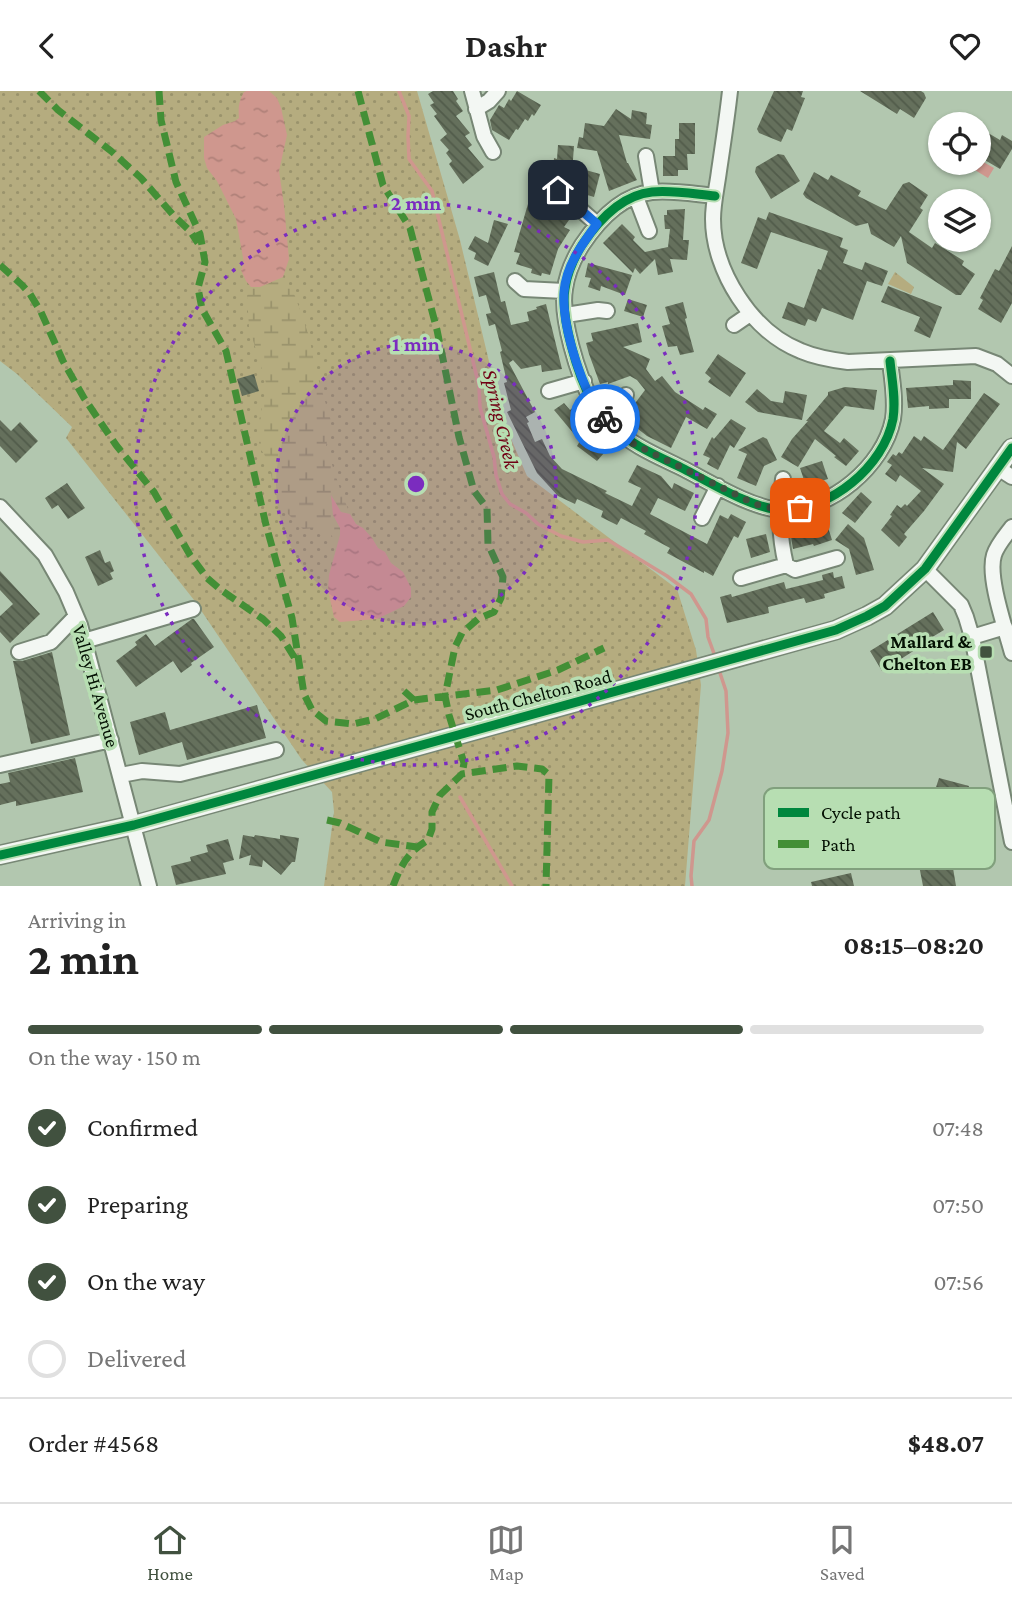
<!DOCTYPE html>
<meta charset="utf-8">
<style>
:root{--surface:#fff;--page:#f2f2f2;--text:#222;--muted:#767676;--line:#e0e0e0;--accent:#41513f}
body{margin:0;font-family:"Crimson Pro",serif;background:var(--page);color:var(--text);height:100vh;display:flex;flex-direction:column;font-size:26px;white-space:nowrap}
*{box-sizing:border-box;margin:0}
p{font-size:23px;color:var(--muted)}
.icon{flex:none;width:38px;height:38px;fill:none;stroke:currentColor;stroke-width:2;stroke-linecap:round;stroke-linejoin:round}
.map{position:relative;height:795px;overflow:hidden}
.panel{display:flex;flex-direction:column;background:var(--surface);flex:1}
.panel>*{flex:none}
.controls{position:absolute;left:928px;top:21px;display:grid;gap:14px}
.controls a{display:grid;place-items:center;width:63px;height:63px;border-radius:50%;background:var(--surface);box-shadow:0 2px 5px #0004;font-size:35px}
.pin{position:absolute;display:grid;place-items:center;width:60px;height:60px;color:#fff;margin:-30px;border-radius:14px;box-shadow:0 4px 10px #0006}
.courier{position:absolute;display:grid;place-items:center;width:70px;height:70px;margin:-35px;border:5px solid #1a73e8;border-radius:50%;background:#fff;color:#222;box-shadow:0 2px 9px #0007}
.summary em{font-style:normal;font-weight:700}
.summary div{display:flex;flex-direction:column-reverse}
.summary{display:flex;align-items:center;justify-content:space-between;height:119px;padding:0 28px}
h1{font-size:46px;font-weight:700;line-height:52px}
.bar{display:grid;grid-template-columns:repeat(4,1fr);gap:10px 7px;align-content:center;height:84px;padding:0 28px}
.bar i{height:9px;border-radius:5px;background:var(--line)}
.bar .active{background:var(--accent)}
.bar p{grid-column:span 4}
.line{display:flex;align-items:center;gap:18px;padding:0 28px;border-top:2px solid var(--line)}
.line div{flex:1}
ol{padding:0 28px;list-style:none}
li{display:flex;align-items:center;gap:21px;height:77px}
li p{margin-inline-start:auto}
li .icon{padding:7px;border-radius:50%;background:var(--accent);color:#fff;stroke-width:4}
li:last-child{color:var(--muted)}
li i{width:38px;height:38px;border:4px solid var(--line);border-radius:50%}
header{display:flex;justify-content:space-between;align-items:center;height:91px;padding:0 28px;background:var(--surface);font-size:32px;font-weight:700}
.tab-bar{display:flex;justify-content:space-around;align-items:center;height:98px;border-top:2px solid var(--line);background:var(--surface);font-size:19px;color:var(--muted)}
.tab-bar a{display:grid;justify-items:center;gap:4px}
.tab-bar .active{color:var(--accent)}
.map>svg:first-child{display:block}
.grass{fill:url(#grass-dots)}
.wetland{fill:url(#wetland-marsh)}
.park{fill:url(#park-crowns)}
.water{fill:url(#water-ripples)}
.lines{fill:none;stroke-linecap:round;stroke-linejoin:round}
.stream{stroke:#cf978e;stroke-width:3.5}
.building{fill:url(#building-back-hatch)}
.minor-casing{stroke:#778775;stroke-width:18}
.major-casing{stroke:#778775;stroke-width:21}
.minor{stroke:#f3f7f3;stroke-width:14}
.major{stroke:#f3f7f3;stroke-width:18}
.quiet{stroke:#438f36;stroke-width:7;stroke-dasharray:14 7;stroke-linecap:butt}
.cycleway-casing{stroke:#b7deb2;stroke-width:13}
.cycleway{stroke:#00873e;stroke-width:9}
.done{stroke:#41513f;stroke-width:7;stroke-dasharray:0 12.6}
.route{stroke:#1a73e8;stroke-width:9}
.ring{fill:none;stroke:#7b2cbf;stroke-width:3.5;stroke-dasharray:3.5 7}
.poi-dot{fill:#41513f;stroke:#b7deb2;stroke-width:2.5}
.labels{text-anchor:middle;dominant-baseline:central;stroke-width:7;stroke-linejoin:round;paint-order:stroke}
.poi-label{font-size:19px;font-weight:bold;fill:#041103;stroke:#b7deb2;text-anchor:end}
.street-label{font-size:19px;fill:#041103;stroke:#b7deb2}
.water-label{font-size:21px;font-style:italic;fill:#700014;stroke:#b7deb2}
.key{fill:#b7deb2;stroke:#81a07d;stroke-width:2}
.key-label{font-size:19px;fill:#041103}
.centre{fill:#7b2cbf;stroke:#b7deb2;stroke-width:3.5}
.ring-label{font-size:21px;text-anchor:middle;font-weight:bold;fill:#7b2cbf;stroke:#b7deb2;stroke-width:7;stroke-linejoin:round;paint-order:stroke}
</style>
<header><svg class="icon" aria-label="back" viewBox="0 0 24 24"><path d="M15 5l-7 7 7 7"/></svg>Dashr<svg class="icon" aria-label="heart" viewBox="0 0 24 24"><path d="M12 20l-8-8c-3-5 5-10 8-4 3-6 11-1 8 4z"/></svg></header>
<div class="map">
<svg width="1012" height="795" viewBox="0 0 1012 795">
<defs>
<pattern id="grass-dots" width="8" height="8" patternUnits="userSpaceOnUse" patternTransform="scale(1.75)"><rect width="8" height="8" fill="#b5ac7f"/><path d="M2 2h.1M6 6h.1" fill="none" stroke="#9a936c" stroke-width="1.8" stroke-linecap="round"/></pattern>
<pattern id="wetland-marsh" width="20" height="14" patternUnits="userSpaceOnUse" patternTransform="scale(1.75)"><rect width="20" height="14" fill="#b5ac7f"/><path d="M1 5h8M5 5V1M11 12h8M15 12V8" fill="none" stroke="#9a936c"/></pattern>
<pattern id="park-crowns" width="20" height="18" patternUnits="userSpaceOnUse" patternTransform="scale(1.75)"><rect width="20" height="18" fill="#b5ac7f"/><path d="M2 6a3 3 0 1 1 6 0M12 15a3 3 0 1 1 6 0" fill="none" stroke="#9a936c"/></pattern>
<pattern id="water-ripples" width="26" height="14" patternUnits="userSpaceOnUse" patternTransform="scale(1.75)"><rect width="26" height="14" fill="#cf978e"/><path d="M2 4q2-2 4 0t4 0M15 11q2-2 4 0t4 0" fill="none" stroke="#b08179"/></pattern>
<pattern id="building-back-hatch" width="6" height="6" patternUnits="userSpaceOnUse" patternTransform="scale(1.75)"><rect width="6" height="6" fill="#65705c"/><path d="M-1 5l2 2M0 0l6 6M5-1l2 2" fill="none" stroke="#515b4a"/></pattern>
</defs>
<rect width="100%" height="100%" fill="#b2c7af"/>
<!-- grass -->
<path class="grass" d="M0 0H417L460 149 503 329 527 385 677 498 696 559 701 594 685 795H324L334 721 332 701 302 669 194 509 66 347 72 336 17 283 0 270Z"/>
<!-- wetland -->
<path class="wetland" d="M283 186 295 205 309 245 316 280 331 330 326 355 340 398 350 423 341 421 333 407V424L340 437 338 454 329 441 315 437 303 438 283 418 273 396 270 373 260 357 257 338 267 295 249 236 247 205 251 196H260Z"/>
<!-- park -->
<path class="park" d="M895 181 914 196 911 203 888 193Z"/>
<!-- water -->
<path class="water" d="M247 0H269L277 7 281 17 287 44 279 80 284 114 289 168 283 186 260 196H251L246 190 241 179 244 172 236 128 217 90 207 77 204 67V46L223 34 235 30 239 27C238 16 239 10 244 1Z
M978 68 994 77 988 87 970 76 972 72H978Z
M331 404 341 421 350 423 356 433 363 437 372 447 378 457 385 461 391 472 403 481 411 497V506L404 515 377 528 340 531 334 526 328 499 329 484 340 444V437L333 424Z"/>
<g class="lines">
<!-- stream -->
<path class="stream" d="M399 0 409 25 408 45 409 68 432 100 479 295 480 316 494 366 496 384 502 403 510 413 526 422 538 433 561 445 583 451 608 449 667 485 691 503 706 528 708 546 716 568
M460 706 512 795
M692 795 691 785 694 750 709 729 722 680 728 642 726 600 719 579"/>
</g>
<!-- building -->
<path class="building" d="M433 0H453L458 8 456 10 463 20 456 25 470 42 465 45 472 54 468 57 484 76 463 93 449 73 452 70 446 62 449 59 440 49 447 43 434 25 437 23 430 14 434 12 428 3Z
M517 0 541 14 534 25 532 23 528 30 525 28 518 39 516 38 509 49 492 39 490 29 499 14 504 17 509 8 511 10Z
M774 0H803L801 6 805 7 792 40 787 38 781 51 759 42 757 38Z
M860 0H921L924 2 926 7 914 27 900 18 897 23Z
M616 18 631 28 632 19 647 22 646 33 652 34 650 48 619 44 627 72H628L637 89 609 100 597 60 577 57 579 46 583 47 585 32 604 35Z
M679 32H695V63H687L688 79H678V85H663V65H675V48H679Z
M978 36 1000 49 1002 44 1012 50V58L1000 78 978 65Z
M558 54 574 55 572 82 553 81 554 67 557 68Z
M778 63 784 64 800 90 771 108 755 81 756 76Z
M582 78 600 83 594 106 584 103 585 100 577 97Z
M814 81 828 89 831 84 861 100 858 105 886 119 903 93 909 91 928 104 920 117 923 119 909 141 932 157 935 152 964 170 962 174 975 183 961 204H956L907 172 901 145 894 156 871 143 868 132 856 135 806 107 803 103Z
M530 106 546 115 548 113 556 118 555 120 569 129 564 136 570 139 558 158 550 184 542 182 541 185 531 182 532 178 516 173 520 162 514 161Z
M685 118 683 149H689L687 169 670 168 673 181 658 184 655 168 640 183 635 177 633 182 603 152 622 133 635 146 633 149 645 161 668 156 670 138H665L664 124H667V119Z
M769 121 843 147 840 156 848 159 843 172 862 179 865 171 888 180 882 195 867 190 853 229 822 217 816 231 808 228 805 235 782 227 788 211 804 217 818 178 821 179 828 160 771 141 757 178 741 172 758 126 766 129Z
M494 129 508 133 488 175 474 168 476 162 468 158 475 145 488 152Z
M1012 155V212L1001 232 978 218 983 209 980 207 995 178 999 180Z
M588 172 632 184 625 204 601 195 600 200 588 196 591 187 585 186Z
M494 181 501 211 505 210 511 234 529 230 527 221 537 218 536 216 546 213 562 278 542 281 541 274 521 278 513 269 509 272 535 321 526 326 529 331 527 332 535 351 542 348 550 365 562 378 607 400 605 402 632 415 641 397 628 391 637 374 661 385 672 398 674 392 694 402 685 420 658 407 650 423 707 453 720 424 728 428 731 423 746 431 738 447 734 445 713 485 704 480V482L667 462 670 457 644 443 646 440 621 427 617 434 601 426 603 420 577 408 575 413 558 405 537 382 507 321 511 319 504 292 507 291 500 261 502 260 495 233 489 235 486 223 491 222 486 204 479 206 474 186Z
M888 195 942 216 930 247 914 240 920 226 881 211Z
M628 208 647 214 643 226 624 220Z
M683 211 687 227 685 228 694 261 680 264 677 255 668 256 662 235 670 233 665 216Z
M638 232 642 251 623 256 650 268 646 278 655 290 662 285 675 301 703 319 705 316 717 323 707 338 686 326 671 357 647 345 624 327 645 299 637 289 630 285 608 293V291L600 293 589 263 586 252 593 250 591 242Z
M718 263 746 282 730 306 708 291 711 287 705 282Z
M254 283 259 300 242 305 237 288Z
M953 289 971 290V308H949V317L929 318V315L908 317 906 297 953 294Z
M845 296 877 299 874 319 845 315 824 340 840 352 844 347 859 360 846 375 834 366 836 365 815 348 798 376 781 366 792 348 808 330H806L828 304V301Z
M757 298 771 310 783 312 785 300 807 304 802 329 758 321 745 311Z
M984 302 1000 313 966 358 957 351 953 381 922 377 944 393 924 420 904 443 907 446 899 456 881 439 892 425 890 424 897 414 901 417 905 413 907 415 921 400 900 384 896 391 885 383 892 374 887 371 893 363 896 365 899 361 902 363 914 345 921 350 924 345 943 359Z
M564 312 570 319 574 316 585 329 579 333 602 351 597 357 604 362 597 370 577 355 580 350 554 319Z
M731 328 746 337 734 357 730 354 718 379 707 373 710 367 703 364 712 346 714 348Z
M0 329 11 340 20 331 38 350 16 372 0 355Z
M763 346 767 348 777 369 764 375 756 395 737 387 747 363 738 359Z
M822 370 828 388 811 393 809 388 804 389 800 377Z
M67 392 85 417 68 428 58 414 52 418 45 407Z
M861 401 872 411 855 432 842 422Z
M825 427 832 449 814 455 813 453 793 458 790 440 809 436 808 432Z
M848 433 864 447 874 479 856 484 849 458 835 449Z
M766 443 770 461 751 467 746 448Z
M100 459 105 472 110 470 114 480 110 482 113 488 98 495 85 466Z
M0 480 40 523 10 552 0 541V525L13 513 0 499Z
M833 481 834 487 842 485 845 497 824 503 825 507 806 512 804 507 768 516 769 522 727 532 720 506 731 503 732 506 784 491 786 498 823 489 822 484Z
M933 521 944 539 914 557 915 559 882 580 870 560Z
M192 528H194L214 556 191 572 192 574 181 582 173 570 136 596 116 570 137 554 135 551 146 543 155 555Z
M52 561 70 644 31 653 13 570H22Z
M257 614 266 647 187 669 182 651 139 664 130 631 165 621 170 639Z
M75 667 83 701 16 715V710L0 714V693L10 691 8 682Z
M939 687 969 695 951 756H956L955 764 951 765 956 795H923L917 764 911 763 913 751 918 752Z
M243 744 254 746 255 744 280 748V744L299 747 295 771H292L281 784 263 769 262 776 249 774 251 764 239 768Z
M228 748 234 769 223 772 226 783 176 794 171 775 191 770 190 766 208 761 206 754Z
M851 782 854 795H812L811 791Z"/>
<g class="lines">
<defs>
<path id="minor" d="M472 0 484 45 493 61
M730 0C727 27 723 53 719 80 717 96 713 112 713 128 713 180 752 241 801 260 815 266 832 269 848 271L976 265 997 273 1012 285
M476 18 489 10 498 0
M646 65 652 101
M558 99 597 133
M715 105C694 103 673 99 652 101 622 104 598 130 582 154 574 167 567 182 565 198 560 226 578 285 592 310 597 319 604 328 612 335 632 355 660 366 684 378 711 392 753 418 782 419 830 420 884 375 893 328 896 309 892 289 890 270
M636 106 649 140
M515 190 524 198 564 200
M566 224 598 219 607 220
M734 234 750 223
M549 300 584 290
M602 325 626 304
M998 377 1012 386
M783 388C780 422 778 440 786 474L795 479 837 467
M0 416 45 464 66 501 80 534 149 795
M702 427 718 395
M1012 436C1006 444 997 454 994 464 987 486 1006 539 1012 562
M925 478 961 514 966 526 972 546 1012 751
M741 487 786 474
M972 546 1005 536
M84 550 193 518
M19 561 51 551 76 525
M0 674 111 649
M121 684 142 680 180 683 276 659"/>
<path id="major" d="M0 764 134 734 836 539 867 525 885 515 925 478 1012 357"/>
</defs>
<!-- minor casing -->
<use href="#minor" class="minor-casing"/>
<!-- major casing -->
<use href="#major" class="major-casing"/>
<!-- minor -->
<use href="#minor" class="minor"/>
<!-- major -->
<use href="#major" class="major"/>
<!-- quiet -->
<path class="quiet" d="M39 0 58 19 111 60 141 87 174 125 190 140 198 152
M159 0 161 29 176 91 200 143 205 171 198 197 202 218 226 260 266 434 292 527 304 603 312 619 326 630 353 633 375 628 414 609 497 599 558 579 604 557
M358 0 383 94 410 137 437 239 459 346 474 400 487 417 488 453 503 486 501 507 494 521 478 528 462 542 455 556 445 605 449 624 464 672 462 683
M0 174 22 194 30 203 41 221 63 270 84 307 116 354 154 401 190 464 207 487 221 499 263 528 281 545 296 569
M404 600 414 609
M327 729 340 732 381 751 417 756
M393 795C401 774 408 761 428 749L432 738V721L440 704 462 683 517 675 542 678 549 684 546 795"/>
<defs>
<path id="cycleway" d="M715 105C694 103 673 99 652 101 622 104 598 130 582 154 574 167 567 182 565 198 560 226 578 285 592 310 597 319 604 328 612 335 632 355 660 366 684 378 711 392 753 418 782 419 830 420 884 375 893 328 896 309 892 289 890 270
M0 764 134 734 836 539 867 525 885 515 925 478 1012 357"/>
</defs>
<!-- cycleway casing -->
<use href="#cycleway" class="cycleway-casing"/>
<!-- cycleway -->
<use href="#cycleway" class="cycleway"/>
</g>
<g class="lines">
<!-- done -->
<path class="done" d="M605 328 613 337 632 352 755 413 780 419 800 417"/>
<!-- route -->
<path class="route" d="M558 99 597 133C582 153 566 175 564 201 562 236 582 301 605 328"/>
</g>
<!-- distance rings -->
<circle cx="416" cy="393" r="140" fill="#7b2cbf" fill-opacity=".12"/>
<g class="ring">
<circle cx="416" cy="393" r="140"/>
<circle cx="416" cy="393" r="281"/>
</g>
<!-- markers -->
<rect class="poi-dot" x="979" y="554" width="14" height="14" rx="3.5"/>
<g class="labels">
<!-- poi labels -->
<g class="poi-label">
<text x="972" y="550">Mallard &amp;<tspan x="972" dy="22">Chelton EB</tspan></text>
</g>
<!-- street labels -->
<g class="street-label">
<text transform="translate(96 595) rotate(74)">Valley Hi Avenue</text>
<text transform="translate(538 604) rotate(-15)">South Chelton Road</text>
</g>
<!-- water labels -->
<g class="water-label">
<text transform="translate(501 328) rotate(77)">Spring Creek</text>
</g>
</g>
<!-- legend -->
<rect x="764" y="697" width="231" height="81" rx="10" class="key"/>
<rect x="778" y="717" width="31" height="9" fill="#00873e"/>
<rect x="778" y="749" width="31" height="8" fill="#438f36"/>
<g class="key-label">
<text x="821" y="728">Cycle path</text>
<text x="821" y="760">Path</text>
</g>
<circle cx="416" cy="393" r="10" class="centre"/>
<g class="ring-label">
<text x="416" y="119">2 min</text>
<text x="416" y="260">1 min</text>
</g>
</svg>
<div class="controls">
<a><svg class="icon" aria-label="locate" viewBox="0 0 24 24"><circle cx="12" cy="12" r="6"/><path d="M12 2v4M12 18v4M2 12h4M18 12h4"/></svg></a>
<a><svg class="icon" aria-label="layers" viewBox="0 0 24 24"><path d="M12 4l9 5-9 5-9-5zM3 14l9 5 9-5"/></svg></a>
</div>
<div class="pin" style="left:800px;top:417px;background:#ea580c"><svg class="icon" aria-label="bag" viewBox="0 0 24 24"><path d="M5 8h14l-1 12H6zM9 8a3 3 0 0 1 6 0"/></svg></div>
<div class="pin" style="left:558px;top:99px;background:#1f2937"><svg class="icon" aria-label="home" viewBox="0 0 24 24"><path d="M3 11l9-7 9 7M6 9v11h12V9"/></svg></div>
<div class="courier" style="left:605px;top:328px"><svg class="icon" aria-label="bike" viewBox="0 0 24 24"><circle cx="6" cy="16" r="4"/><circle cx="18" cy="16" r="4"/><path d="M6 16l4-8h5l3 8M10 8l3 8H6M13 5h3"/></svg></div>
</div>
<section class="panel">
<div class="summary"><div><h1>2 min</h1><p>Arriving in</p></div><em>08:15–08:20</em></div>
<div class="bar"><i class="active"></i><i class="active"></i><i class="active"></i><i></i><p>On the way · 150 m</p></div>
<ol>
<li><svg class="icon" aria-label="check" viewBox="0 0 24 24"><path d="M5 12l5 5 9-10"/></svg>Confirmed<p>07:48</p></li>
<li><svg class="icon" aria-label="check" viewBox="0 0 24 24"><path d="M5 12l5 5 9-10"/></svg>Preparing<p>07:50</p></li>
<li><svg class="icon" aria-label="check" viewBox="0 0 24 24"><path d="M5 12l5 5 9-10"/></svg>On the way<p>07:56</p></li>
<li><i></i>Delivered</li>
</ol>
<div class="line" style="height:91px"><div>Order #4568</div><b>$48.07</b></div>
</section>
<nav class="tab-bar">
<a class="active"><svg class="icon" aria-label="home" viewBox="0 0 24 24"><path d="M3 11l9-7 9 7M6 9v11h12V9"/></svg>Home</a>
<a><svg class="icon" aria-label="map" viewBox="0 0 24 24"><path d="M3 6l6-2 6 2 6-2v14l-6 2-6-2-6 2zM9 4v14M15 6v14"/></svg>Map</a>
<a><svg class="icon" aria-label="saved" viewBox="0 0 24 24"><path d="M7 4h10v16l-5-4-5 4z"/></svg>Saved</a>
</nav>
